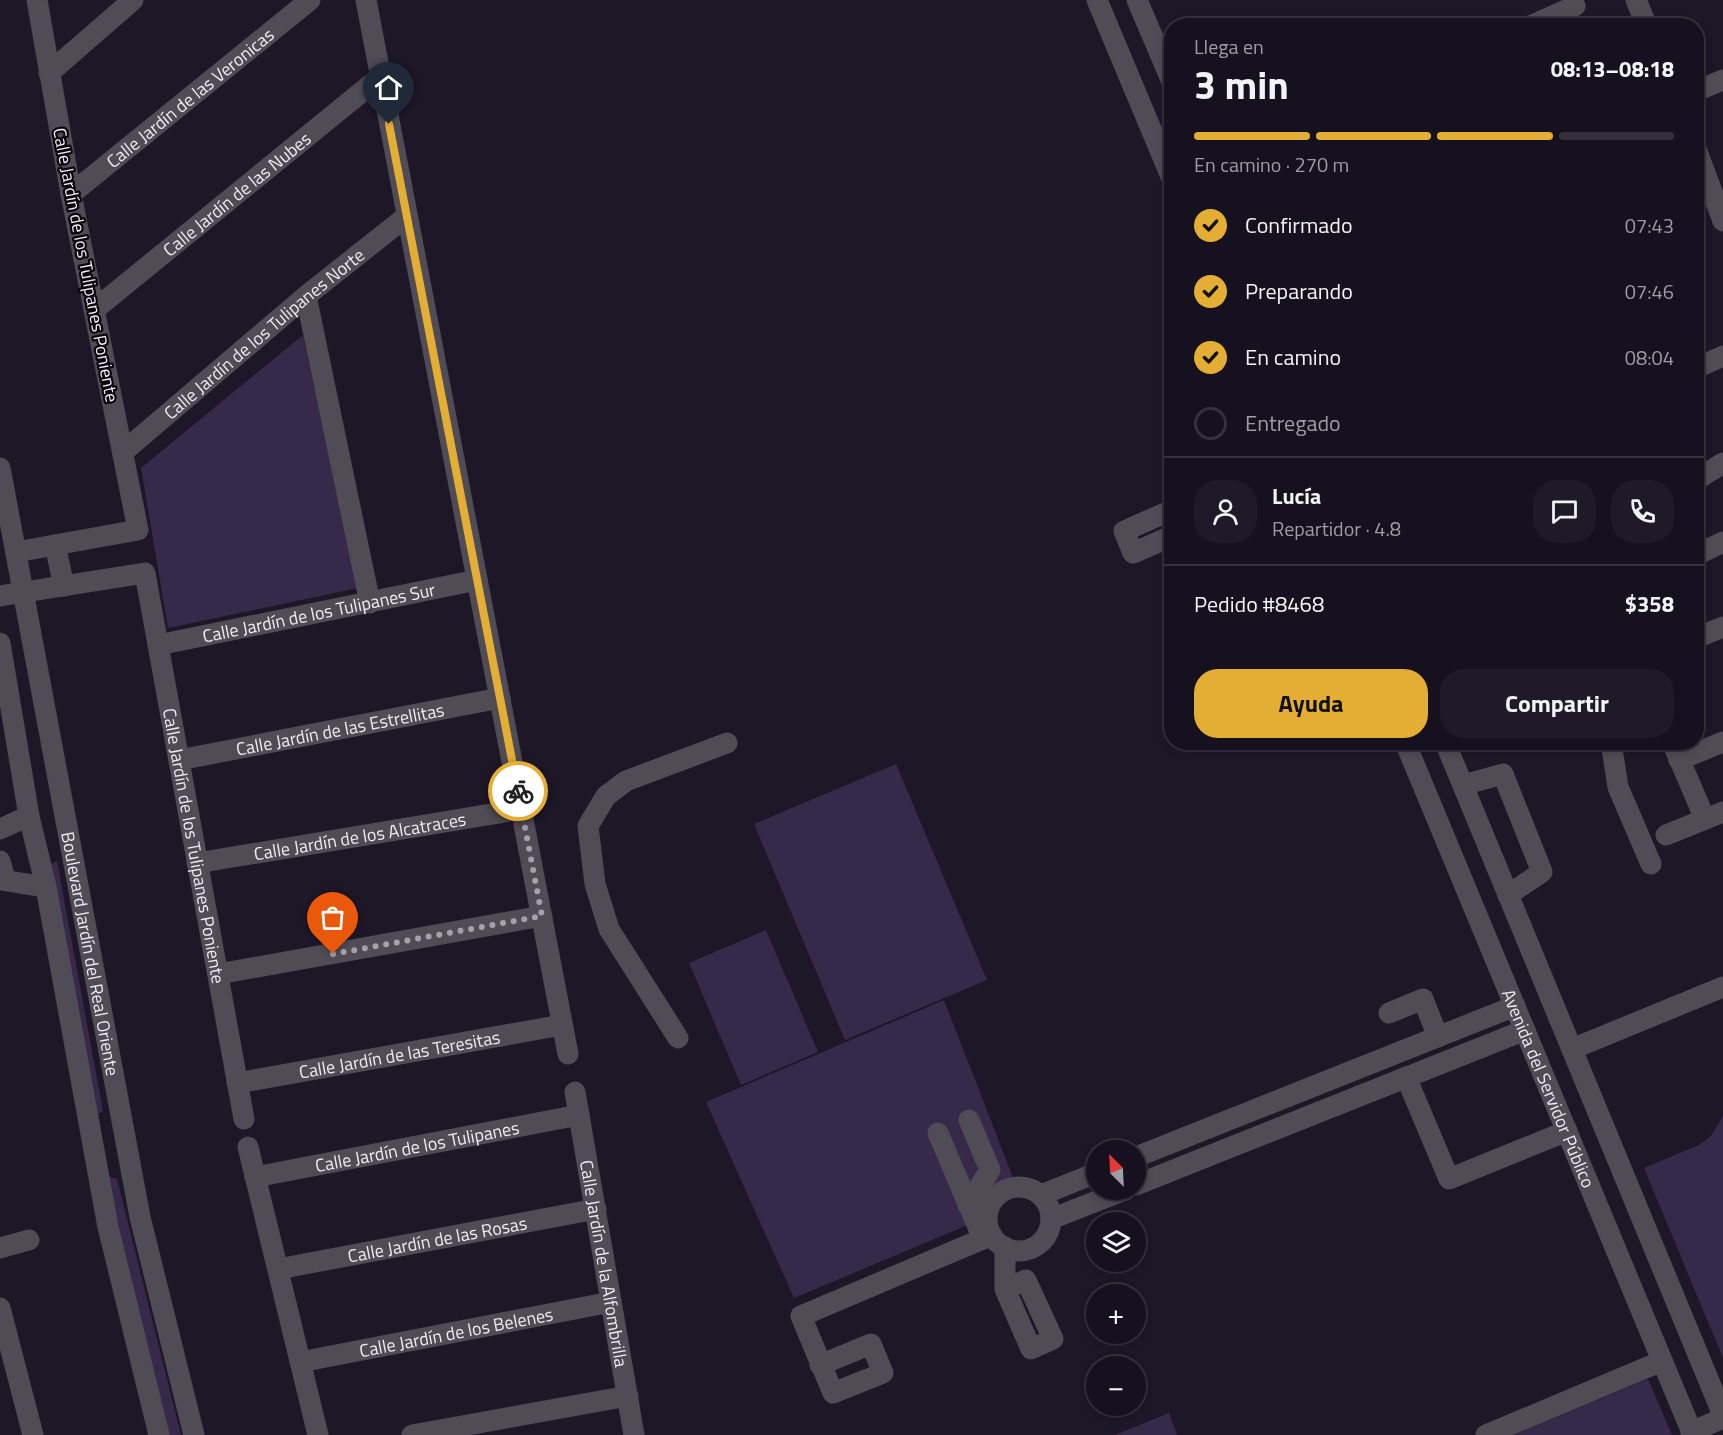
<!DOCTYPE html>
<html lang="es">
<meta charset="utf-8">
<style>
:root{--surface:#16111e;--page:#1f1a27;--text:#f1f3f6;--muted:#9e9da4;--line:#35313c;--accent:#e4ae35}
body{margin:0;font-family:"Titillium Web",sans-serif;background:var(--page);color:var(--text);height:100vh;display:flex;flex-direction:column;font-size:22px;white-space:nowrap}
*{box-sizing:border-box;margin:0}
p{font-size:20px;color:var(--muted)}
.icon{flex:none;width:33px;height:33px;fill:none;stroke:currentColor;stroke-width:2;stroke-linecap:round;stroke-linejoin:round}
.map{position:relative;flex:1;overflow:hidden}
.details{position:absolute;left:1164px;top:18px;width:540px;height:732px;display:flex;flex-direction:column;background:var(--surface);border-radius:24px;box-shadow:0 3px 9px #0003,0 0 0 2px var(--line)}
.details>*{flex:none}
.needle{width:39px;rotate:336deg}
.tools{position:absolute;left:1086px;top:1140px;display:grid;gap:12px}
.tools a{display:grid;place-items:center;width:60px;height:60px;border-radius:50%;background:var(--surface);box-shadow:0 3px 9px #0003,0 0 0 2px var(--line);font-size:30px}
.pin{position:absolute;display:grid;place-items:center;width:51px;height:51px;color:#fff;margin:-62px -26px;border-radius:50% 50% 50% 0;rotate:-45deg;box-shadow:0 0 6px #0007}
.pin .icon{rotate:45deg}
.courier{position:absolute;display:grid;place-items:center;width:60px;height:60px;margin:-30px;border:4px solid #e4ae35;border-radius:50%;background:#fff;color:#222;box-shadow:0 2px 8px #0007}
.summary em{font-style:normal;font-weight:700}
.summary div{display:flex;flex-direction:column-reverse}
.summary{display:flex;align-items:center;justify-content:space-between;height:102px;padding:0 30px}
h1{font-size:39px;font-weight:700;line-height:45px}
.bar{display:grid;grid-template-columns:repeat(4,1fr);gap:9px 6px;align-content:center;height:72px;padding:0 30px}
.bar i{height:8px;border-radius:4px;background:var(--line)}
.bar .active{background:var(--accent)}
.bar p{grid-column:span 4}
.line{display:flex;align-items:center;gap:15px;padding:0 30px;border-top:2px solid var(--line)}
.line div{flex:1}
.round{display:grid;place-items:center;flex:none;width:63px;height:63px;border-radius:24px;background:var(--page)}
ol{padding:0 30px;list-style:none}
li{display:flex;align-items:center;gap:18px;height:66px}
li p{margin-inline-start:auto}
li .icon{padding:6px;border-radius:50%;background:var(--accent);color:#111;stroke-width:4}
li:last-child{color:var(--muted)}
li i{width:33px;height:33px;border:3px solid var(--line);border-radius:50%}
.action{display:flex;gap:12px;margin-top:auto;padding:12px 30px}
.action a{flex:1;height:69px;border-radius:24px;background:var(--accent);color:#111;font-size:24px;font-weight:700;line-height:69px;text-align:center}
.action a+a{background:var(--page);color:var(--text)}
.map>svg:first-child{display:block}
.green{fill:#372949}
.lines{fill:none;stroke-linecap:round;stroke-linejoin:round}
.minor{stroke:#504c55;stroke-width:21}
.done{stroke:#a5a0ae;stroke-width:6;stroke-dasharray:0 10.8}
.route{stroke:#e4ae35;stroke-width:8}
.labels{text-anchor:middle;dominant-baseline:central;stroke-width:4.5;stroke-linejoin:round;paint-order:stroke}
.street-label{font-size:18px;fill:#eeeaf6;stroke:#07050b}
</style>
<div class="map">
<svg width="1723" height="1435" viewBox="0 0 1723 1435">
<rect width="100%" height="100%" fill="#1e1728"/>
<!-- green -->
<path class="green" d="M303 335 358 588 168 628 141 468Z
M896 764 987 980 845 1040 754 824Z
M57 861 103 1111 98 1114 44 868Z
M766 930 818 1052 741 1085 689 963Z
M944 1000 1014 1180C993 1187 985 1196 982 1219L794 1298 706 1102Z
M1723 1116V1358L1644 1168 1699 1145 1711 1136Z
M108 1176 117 1179 181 1435H167L104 1185Z
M1648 1379 1672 1435H1514Z
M1169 1413 1177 1435H1115Z"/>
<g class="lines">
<!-- minor -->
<g class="minor">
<path d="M366 0 568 1054"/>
<path d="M1097 0 1172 179"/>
<path d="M1137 0 1172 82"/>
<path d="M1636 0 1647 26"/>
<path d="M1530 26 1575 6"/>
<path d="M49 73 133 0"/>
<path d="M1696 91 1723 80"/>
<path d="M1696 149 1723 221"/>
<path id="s1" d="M71 194 310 0"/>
<path d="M306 296 370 603"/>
<path id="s2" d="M94 310 380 77"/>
<path d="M1696 368 1723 356"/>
<path id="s3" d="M123 452 306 296 407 216"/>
<path id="s4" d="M0 468 140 1217 194 1435"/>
<path d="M1696 480 1723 463"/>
<path d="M1172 510 1124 531 1133 553 1172 536"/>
<path d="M55 545 64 586"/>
<path d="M16 552 138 530 71 194 37 0"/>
<path d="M1696 555 1723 542"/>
<path id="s5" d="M0 596 145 573 244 1119"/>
<path d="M1696 638 1723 627"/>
<path d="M0 643 29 816 46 887 108 1227 159 1435"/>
<path id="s6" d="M158 645 477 580"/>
<path id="s7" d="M1405 742 1693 1435"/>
<path d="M1445 742 1723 1415"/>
<path d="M1611 742 1618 787 1651 864"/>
<path d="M1672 742 1705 819"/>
<path id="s8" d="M179 760 500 698"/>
<path d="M1679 760 1723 742"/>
<path d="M1463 785 1503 774 1542 872 1508 895"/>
<path d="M0 829 29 816"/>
<path d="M1666 835 1723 812"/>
<path d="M0 861 5 879"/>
<path id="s9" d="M197 863 522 809"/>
<path d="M0 880 46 887"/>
<path d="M218 974 542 916"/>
<path d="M1389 1013 1423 999 1438 1037"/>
<path d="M678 1038 609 929 595 884 588 826 606 796 626 781 727 743"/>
<path d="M1572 1049 1723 987"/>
<path d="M1406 1077 1449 1179 1567 1131"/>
<path id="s10" d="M237 1083 562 1025"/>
<path id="s11" d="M575 1092 634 1435"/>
<path d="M938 1133 983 1239"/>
<path d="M248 1147 318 1435"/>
<path d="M1136 1157 1515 1006"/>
<path id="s12" d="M255 1177 579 1115"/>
<path d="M1136 1185 1525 1030"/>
<circle cx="1019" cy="1219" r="32"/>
<path d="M1041 1195 1096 1173"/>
<path d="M968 1205 990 1170 969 1120"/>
<path d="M1051 1219 1125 1190"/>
<path d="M0 1248 29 1240"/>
<path id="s13" d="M278 1269 596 1209"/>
<path d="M1005 1289 1026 1280 1053 1339 1031 1349 1005 1289V1247"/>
<path d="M0 1308 33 1435"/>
<path id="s14" d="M300 1362 611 1302"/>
<path d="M820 1365 871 1344 883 1373 833 1393 801 1316 992 1235"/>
<path d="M1691 1432 1723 1418"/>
<path d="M412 1435 628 1396"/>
<path d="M1486 1435 1662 1361"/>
</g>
</g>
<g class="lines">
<!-- done -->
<path class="done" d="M333 954 542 916 518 791"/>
<!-- route -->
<path class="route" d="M389 124 518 791"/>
</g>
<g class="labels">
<!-- street labels -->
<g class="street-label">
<text stroke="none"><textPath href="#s1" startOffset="153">Calle Jardín de las Veronicas</textPath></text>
<text stroke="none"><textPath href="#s2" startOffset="184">Calle Jardín de las Nubes</textPath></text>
<text transform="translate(86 265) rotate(79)">Calle Jardín de los Tulipanes Poniente</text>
<text stroke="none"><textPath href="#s3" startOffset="184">Calle Jardín de los Tulipanes Norte</textPath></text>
<text stroke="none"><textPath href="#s6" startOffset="164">Calle Jardín de los Tulipanes Sur</textPath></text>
<text stroke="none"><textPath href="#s8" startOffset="164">Calle Jardín de las Estrellitas</textPath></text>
<text stroke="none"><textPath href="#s9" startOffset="165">Calle Jardín de los Alcatraces</textPath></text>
<text stroke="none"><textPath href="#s5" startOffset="424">Calle Jardín de los Tulipanes Poniente</textPath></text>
<text stroke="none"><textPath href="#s4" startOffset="494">Boulevard Jardín del Real Oriente</textPath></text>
<text stroke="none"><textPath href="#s10" startOffset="165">Calle Jardín de las Teresitas</textPath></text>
<text stroke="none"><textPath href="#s7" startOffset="375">Avenida del Servidor Público</textPath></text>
<text stroke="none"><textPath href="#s12" startOffset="165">Calle Jardín de los Tulipanes</textPath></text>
<text stroke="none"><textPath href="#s13" startOffset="162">Calle Jardín de las Rosas</textPath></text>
<text stroke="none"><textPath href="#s11" startOffset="174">Calle Jardín de la Alfombrilla</textPath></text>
<text stroke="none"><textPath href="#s14" startOffset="159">Calle Jardín de los Belenes</textPath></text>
</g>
</g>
</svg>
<div class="tools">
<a><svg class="needle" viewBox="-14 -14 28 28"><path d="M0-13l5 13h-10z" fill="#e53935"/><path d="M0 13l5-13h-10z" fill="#9e9da4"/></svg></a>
<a><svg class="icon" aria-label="layers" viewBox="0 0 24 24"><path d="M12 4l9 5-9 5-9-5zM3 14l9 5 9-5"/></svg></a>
<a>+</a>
<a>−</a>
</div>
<div class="pin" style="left:333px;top:954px;background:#ea580c"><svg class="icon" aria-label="bag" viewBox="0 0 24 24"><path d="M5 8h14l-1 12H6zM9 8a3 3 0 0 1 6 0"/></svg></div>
<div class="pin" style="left:389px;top:124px;background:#1f2937"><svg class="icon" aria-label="home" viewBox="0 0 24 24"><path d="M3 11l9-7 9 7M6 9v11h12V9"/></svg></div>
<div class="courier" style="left:518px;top:791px"><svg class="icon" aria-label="bike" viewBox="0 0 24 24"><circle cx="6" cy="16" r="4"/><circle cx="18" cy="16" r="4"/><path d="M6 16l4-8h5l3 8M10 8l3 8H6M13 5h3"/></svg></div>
<section class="details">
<div class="summary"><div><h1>3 min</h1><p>Llega en</p></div><em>08:13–08:18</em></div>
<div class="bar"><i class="active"></i><i class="active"></i><i class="active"></i><i></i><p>En camino · 270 m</p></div>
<ol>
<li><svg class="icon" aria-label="check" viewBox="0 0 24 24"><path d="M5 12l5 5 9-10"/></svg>Confirmado<p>07:43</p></li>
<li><svg class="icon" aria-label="check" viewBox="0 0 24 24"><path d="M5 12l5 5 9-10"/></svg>Preparando<p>07:46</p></li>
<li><svg class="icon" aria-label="check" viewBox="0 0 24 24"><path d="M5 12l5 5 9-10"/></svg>En camino<p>08:04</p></li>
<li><i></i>Entregado</li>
</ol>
<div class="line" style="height:108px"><a class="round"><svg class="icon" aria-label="person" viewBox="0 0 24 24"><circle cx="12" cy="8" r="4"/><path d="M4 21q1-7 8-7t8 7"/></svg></a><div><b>Lucía</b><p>Repartidor · 4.8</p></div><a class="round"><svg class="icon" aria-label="chat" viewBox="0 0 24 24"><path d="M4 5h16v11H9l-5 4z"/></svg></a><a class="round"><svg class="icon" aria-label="phone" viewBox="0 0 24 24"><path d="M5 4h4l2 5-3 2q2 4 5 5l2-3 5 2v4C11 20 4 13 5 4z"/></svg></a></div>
<div class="line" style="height:78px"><div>Pedido #8468</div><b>$358</b></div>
<div class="action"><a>Ayuda</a><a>Compartir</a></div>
</section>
</div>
